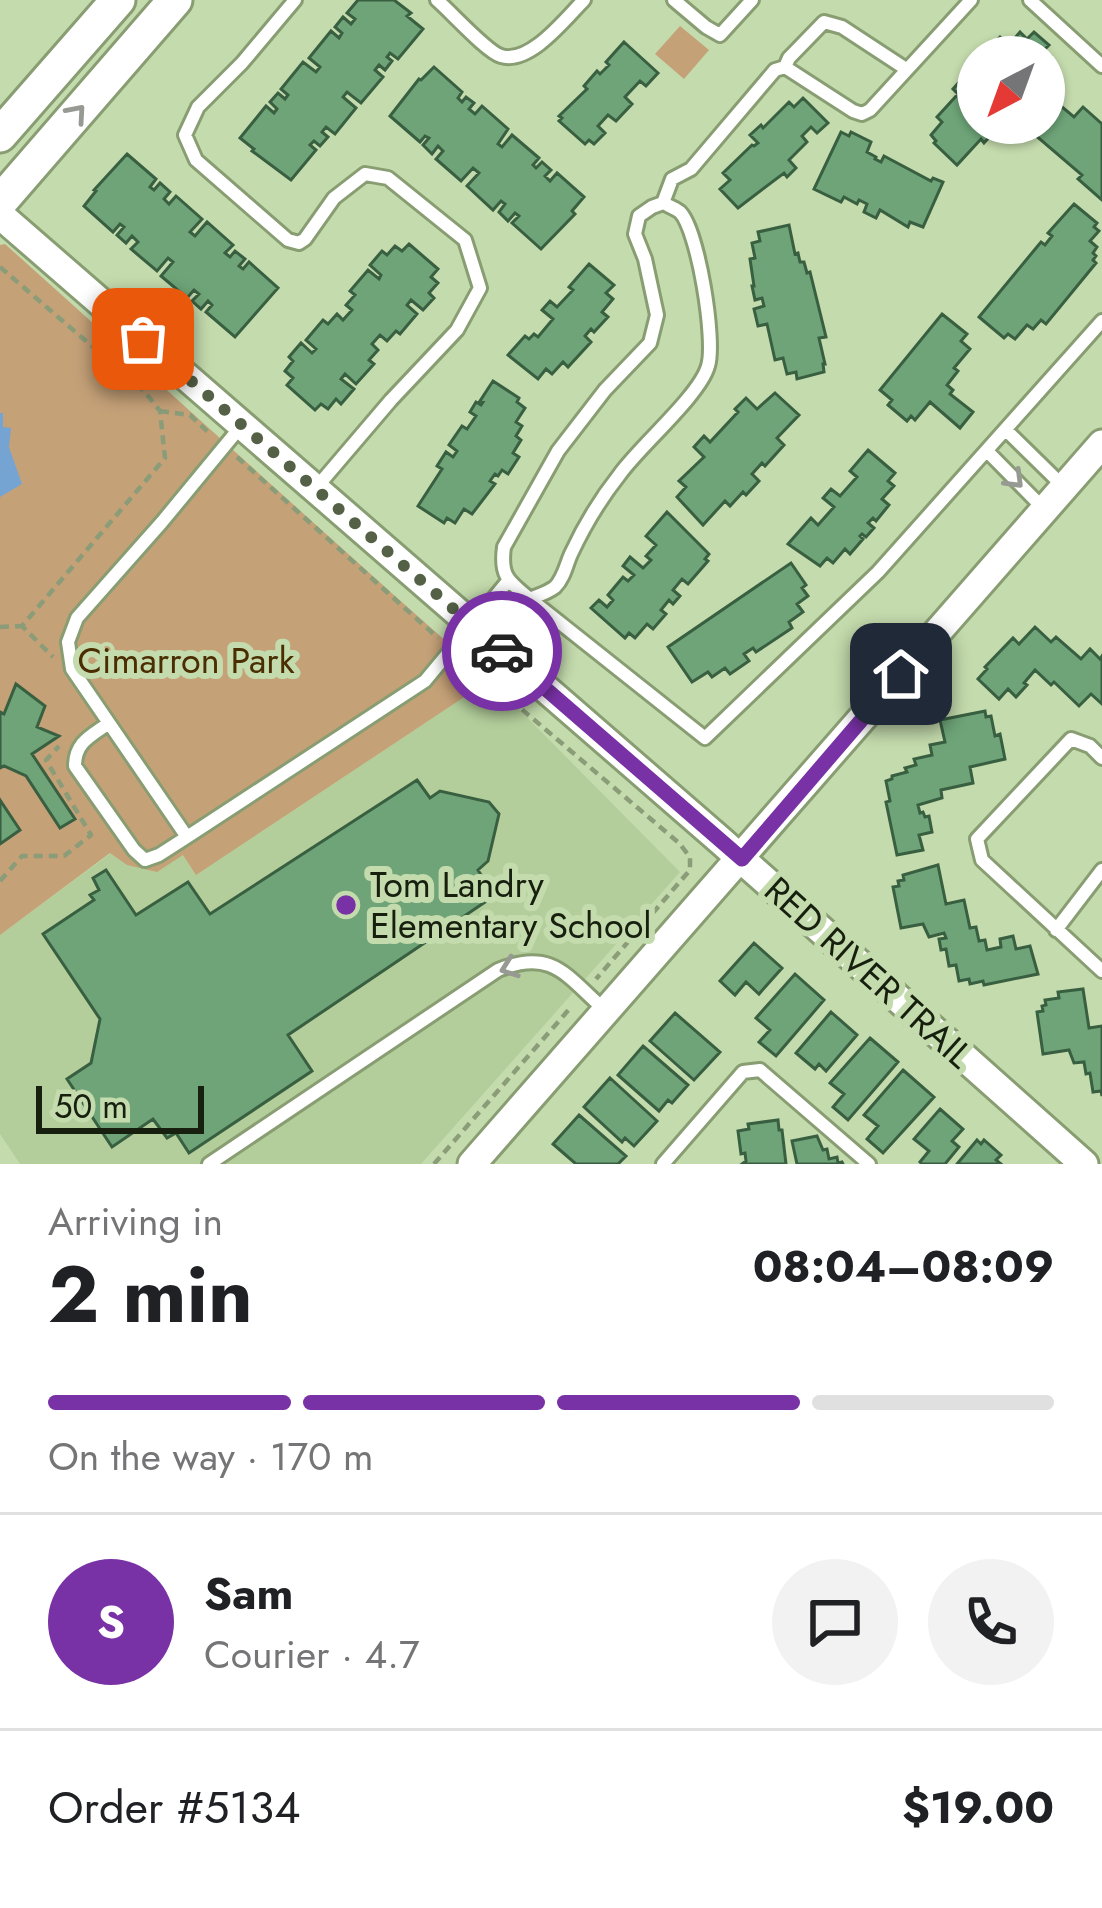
<!DOCTYPE html>
<meta charset="utf-8">
<style>
:root{--surface:#fff;--page:#f2f2f2;--text:#202124;--muted:#757577;--line:#e0e0e0;--accent:#7932a5}
body{margin:0;font-family:Jost,sans-serif;background:var(--page);color:var(--text);height:100vh;display:flex;flex-direction:column;font-size:45px;white-space:nowrap}
*{box-sizing:border-box;margin:0}
p{font-size:39px;color:var(--muted)}
.icon{flex:none;width:66px;height:66px;fill:none;stroke:currentColor;stroke-width:2;stroke-linecap:round;stroke-linejoin:round}
.map{position:relative;height:1164px;overflow:hidden}
.drawer{display:flex;flex-direction:column;background:var(--surface);flex:1}
.drawer>*{flex:none}
.needle{width:78px;rotate:221deg}
.tools{position:absolute;left:957px;top:36px;display:grid;gap:24px}
.tools a{display:grid;place-items:center;width:108px;height:108px;border-radius:50%;background:var(--surface);box-shadow:0 3px 9px #0004;font-size:60px}
.scale{position:absolute;left:36px;bottom:30px;width:168px;box-sizing:border-box;padding-left:12px;border:6px solid #171f0e;border-top:0;font-size:33px;line-height:42px;white-space:nowrap;color:#171f0e;-webkit-text-stroke:9px #c4dbad;paint-order:stroke}
.pin{position:absolute;display:grid;place-items:center;width:102px;height:102px;color:#fff;margin:-51px;border-radius:24px;box-shadow:0 6px 18px #0006}
.courier{position:absolute;display:grid;place-items:center;width:120px;height:120px;margin:-60px;border:9px solid #7932a5;border-radius:50%;background:#fff;color:#222;box-shadow:0 3px 15px #0007}
.headline em{font-style:normal;font-weight:700}
.headline div{display:flex;flex-direction:column-reverse}
.headline{display:flex;align-items:center;justify-content:space-between;height:204px;padding:0 48px}
h1{font-size:78px;font-weight:700;line-height:90px}
.bar{display:grid;grid-template-columns:repeat(4,1fr);gap:18px 12px;align-content:center;height:144px;padding:0 48px}
.bar i{height:15px;border-radius:9px;background:var(--line)}
.bar .current{background:var(--accent)}
.bar p{grid-column:span 4}
.line{display:flex;align-items:center;gap:30px;padding:0 48px;border-top:3px solid var(--line)}
.line div{flex:1}
.round{display:grid;place-items:center;flex:none;width:126px;height:126px;border-radius:63px;background:var(--page)}
.map>svg:first-child{display:block}
.built{fill:#b4ce9b}
.green{fill:#c5a178}
.water{fill:#75a4d3}
.building{fill:#6ea478;stroke:#395f41;stroke-width:3}
.lines{fill:none;stroke-linecap:round;stroke-linejoin:round}
.service-casing{stroke:#889d72;stroke-width:18}
.tertiary-casing{stroke:#889d72;stroke-width:33}
.secondary-casing{stroke:#889d72;stroke-width:39}
.path{stroke:#8a9c78;stroke-width:4.5;stroke-dasharray:9 6;stroke-linecap:butt}
.service{stroke:#fff;stroke-width:12}
.tertiary{stroke:#fff;stroke-width:27}
.secondary{stroke:#fff;stroke-width:33}
.oneway{stroke:#979a93}
.done{stroke:#546146;stroke-width:12;stroke-dasharray:0 21.6}
.route{stroke:#7932a5;stroke-width:15}
.poi-dot{fill:#7932a5;stroke:#c4dbad;stroke-width:4.5}
.labels{text-anchor:middle;dominant-baseline:central;stroke-width:12;stroke-linejoin:round;paint-order:stroke}
.park-label{font-size:36px;fill:#4b2d02;stroke:#c4dbad}
.poi-label{font-size:36px;fill:#171f0e;stroke:#c4dbad;text-anchor:start}
.street-label{font-size:36px;fill:#171f0e;stroke:#c4dbad}
</style>
<div class="map">
<svg width="1102" height="1164" viewBox="0 0 1102 1164">
<rect width="100%" height="100%" fill="#c4dbad"/>
<!-- built -->
<path class="built" d="M490 680 680 872 421 1164H20L0 1134V935L111 853 127 865 184 855 197 874Z"/>
<!-- green -->
<path class="green" d="M680 26 709 50 684 79 655 54Z
M5 244C167 389 327 537 490 680L196 875 183 855 157 872 127 865 110 853 0 935V245Z"/>
<!-- water -->
<path class="water" d="M0 413H3V427L11 428 9 447 22 484 0 497Z"/>
<!-- building -->
<path class="building" d="M358 0H394L411 13 407 16 423 29 398 59 390 53 387 57 392 61 385 70 379 65 375 70 383 77 361 103 347 92 343 97 356 108 335 134 326 127 322 132 328 137 320 146 314 141 310 145 316 150 291 180 252 151 254 149 240 138 266 106 274 113 277 109 270 102 278 93 285 99 288 95 281 89 303 62 316 72 320 67 309 58 331 31 339 38 342 33 335 27 343 17 351 24 355 19 347 13Z
M1020 32 1027 39 1034 32 1049 45 1044 50 1051 56 1044 63V57H981L1000 37 1009 45Z
M624 42 658 73 646 86 640 81 625 97 632 104 616 121 608 115 598 126 605 133 594 144 589 140 585 144 559 121 562 118 559 116 587 89 584 86 597 71 600 74 609 65 606 62Z
M978 61V123H1002L984 143 981 139 957 165 934 143 936 141 931 135 942 122 937 117 958 94 953 89Z
M434 67 462 92 458 98 462 102 466 97 474 103 469 109 475 114 482 106 508 129 498 144 502 147 512 135 539 158 533 165 536 168 542 162 551 170 545 176 550 181 557 173 584 197 572 211 575 214 541 249 512 223 519 216 515 213 508 221 499 212 505 204 501 201 493 210 467 186 479 173 473 168 461 181 436 159 443 151 438 146 432 154 423 145 429 138 425 136 420 142 390 116 419 79 421 80Z
M803 98 828 123 817 133 811 127 802 136 807 142 789 160 796 168 787 177 784 173 738 208 720 189 730 180 723 173 752 145 754 146 758 143 750 135 761 125 763 128 789 102 794 107Z
M1053 106 1057 110 1061 106 1074 117 1083 107 1102 124V200L1078 179 1082 175 1035 135 1037 133 1034 130 1044 123 1049 114 1047 112Z
M841 132 849 136 851 132 871 142 867 152 876 157 875 159 881 162 884 156 931 181 933 178 943 182 923 227 910 222 908 227 880 210 876 218 864 212 867 204 859 200 857 204 844 197 841 202 814 189Z
M127 154 156 179 150 187 154 190 160 183 170 192 164 199 169 204 176 196 202 219 190 232 195 236 207 222 233 245 225 253 230 257 235 251 245 259 239 266 243 269 249 262 278 288 235 337 206 312 212 305 208 301 201 309 192 301 199 294 194 290 187 298 161 276 173 262 168 258 157 271 131 249 138 242 132 236 126 243 117 235 124 227 120 224 113 232 84 206 96 191 94 190Z
M1074 204 1097 223 1094 227 1099 231 1090 241 1097 247 1093 253 1096 256 1093 260 1096 263 1046 324 1041 320 1033 329 1027 325 1015 339 1008 334 1004 338 979 317 1041 242 1045 245 1052 236 1048 233Z
M789 225 795 254 798 253 800 262H804L807 273 810 272 826 337 819 338 825 364H823L824 372 797 379 796 372 787 374 783 358 775 360 767 324 758 326 754 309 764 306 762 298 755 300 752 286H754L750 259 755 258 752 243 760 241 758 232Z
M409 244 438 269 431 277 438 283 429 293 434 298 423 310 411 300 407 305 417 314 400 334 396 331 387 341 380 335 372 344 378 350 369 360 374 364 356 384 345 374 341 379 354 389 341 404 336 399 328 409 321 404 315 410 287 385 293 378 285 371 293 361 289 357 301 343 312 353 316 349 306 340 323 320 328 324 337 314 343 320 352 310 346 305 355 295 350 291 368 270 379 279 381 275 370 265 382 251 387 255 395 246 402 251Z
M589 264 614 285 606 293 613 299 602 312 608 317 594 332 591 329 585 336 591 342 568 367 563 362 552 374 546 369 538 379 508 355 525 336 529 339 534 334 538 337 553 319 542 310 550 301 557 307 573 290 569 287Z
M942 314 967 334 961 341 970 349 954 368 958 371 947 385 953 390 950 394 973 412 960 428 930 402 915 420 911 416 907 421 888 405 892 400 880 390Z
M493 381 519 398 517 402 525 408 516 422 522 426 516 436 521 440 513 453 519 457 508 474 502 470 498 476 495 474 490 481 495 484 472 514 464 509 455 523 447 518 444 523 418 506 442 469 437 466 446 452 453 457 457 451 449 445 462 426 467 429 476 416 470 412 476 402 481 405 483 402 480 401Z
M775 393 799 415 777 438 784 445 765 466 762 463 752 474 759 481 746 495 743 492 730 506 725 501 703 525 677 497 686 487 679 481 704 457 694 447 704 436 710 442 738 412 735 409 746 398 757 409Z
M868 450 895 473 888 481 894 486 882 499 889 505 876 521 873 518 868 523 874 528 866 537 862 534 860 536 863 539 850 554 845 549 833 563 827 558 820 566 788 544 811 518 818 525 834 507 823 498 831 489 840 496 857 477 850 471Z
M667 512 709 554 705 559 708 561 688 584 682 579 673 590 680 596 673 604 669 600 661 610 666 614 653 629 647 624 635 638 629 633 625 638 591 608 599 600 607 607 613 600 608 595 623 577 628 581 634 575 623 566 630 557 643 568 651 560 646 556 656 545 646 536Z
M791 563 806 585 802 588 808 596 797 604 803 612 789 622 792 628 756 652 753 648 744 654 749 661 730 674 725 668 712 677 708 672 692 682 668 647Z
M1035 627 1051 642 1056 637 1081 659 1090 649 1100 659 1102 656V704L1091 694 1079 706 1054 682 1051 685 1035 670 1024 683 1027 685 1016 697 1008 689 999 699 978 679 987 669 985 667 1013 638 1019 644Z
M16 684 45 706 37 727 59 736 32 754 75 819 60 828 26 776 4 766 0 768V712L4 714Z
M985 711 986 717 991 716 995 736 1000 734 1005 759 970 767 973 783 941 790 942 798 918 805 920 813 923 812 925 817 929 816 932 832 919 835 923 850 897 855 886 802 890 801 886 781 892 779V776L907 772 905 768 916 765 914 759 932 755 930 745 945 742 940 720Z
M417 780 430 798 440 791 489 802 499 814 488 861 478 870 494 896 288 1035 312 1071 189 1153 176 1133 167 1138 153 1119 112 1147 67 1079 91 1063 100 1019 43 934 94 900 90 895 99 890 93 878 106 870 136 915 188 882 210 914Z
M0 800 20 830 0 844Z
M938 865 946 904 964 900 970 928 976 927 979 941 985 940 987 950 1001 947 1000 939 1013 936 1016 949 1030 946 1038 974 984 985 983 981 970 984 969 979 959 981 956 965 949 966 946 949 941 950 939 939 946 938 944 933 929 937 923 924 901 928 893 887 899 886 898 881 904 880 903 875Z
M754 943 782 968 759 994 746 982 735 995 720 981Z
M795 974 824 1000 776 1056 759 1042 770 1030 756 1018Z
M1083 989 1089 1028 1102 1026V1096L1101 1091 1093 1092 1090 1073 1086 1074 1084 1062 1074 1063 1069 1050 1043 1054 1037 1012 1043 1011 1042 1006 1046 1005 1045 1000 1059 998 1058 992Z
M831 1012 857 1035 826 1071 819 1064 815 1069 796 1053Z
M675 1013 720 1052 694 1080 650 1041Z
M870 1038 898 1062 848 1120 833 1107 844 1094 830 1083Z
M643 1046 688 1085 672 1103 668 1100 659 1111 618 1075Z
M903 1070 934 1097 883 1153 867 1139 878 1126 864 1115Z
M610 1078 657 1121 634 1146 625 1138 622 1142 584 1107Z
M940 1109 963 1129 952 1141 959 1147 945 1164H922L920 1162 929 1151 914 1139Z
M579 1115 626 1156 618 1164H576L553 1144Z
M778 1120 779 1130H782L786 1164H742L746 1161 745 1153 741 1154 738 1131 749 1129 748 1124Z
M817 1136 823 1150 827 1149 829 1159 837 1157 838 1163 842 1162 843 1164H797L792 1141Z
M977 1140 981 1144 984 1140 1001 1155 996 1160 1001 1164H957Z"/>
<g class="lines">
<defs>
<path id="service" d="M295 0 242 63 198 107 185 135 196 160 288 240 299 243 305 239 334 198 365 174 388 178 465 240 480 288 457 330 391 400 316 488
M437 0C451 12 487 52 501 56 530 65 566 18 584 0
M674 0 706 27 720 35 752 0
M1030 0 1102 66
M785 67 853 111 862 114 870 110 971 0
M663 203C669 206 675 208 680 212 698 230 716 341 708 366 700 395 640 446 620 474 601 498 584 526 571 554 566 565 564 578 555 587 547 593 539 595 530 599 508 581 500 576 504 547L558 451 605 390 650 343 657 315 645 259 635 234 639 216 652 207Z
M663 203 672 179 691 169 775 70 785 67 789 58 824 22 842 27 906 69
M242 425 162 522 77 618 68 642 72 669 187 837 425 681 508 581
M1006 430 1063 486
M987 451 1044 509
M530 599 705 738 878 572 1102 321
M109 723C91 736 75 742 75 766L134 850 145 860 159 855 187 837
M1102 758 1090 746 1071 739 977 839 982 860 1102 971
M1056 930 1102 870
M209 1164 498 970C553 948 566 976 605 1010
M663 1164 743 1072 760 1070 869 1164"/>
<path id="tertiary" d="M0 215 721 841 1084 1164
M472 1164 1102 444"/>
<path id="secondary" d="M0 135 118 0
M0 202 175 0"/>
</defs>
<!-- service casing -->
<use href="#service" class="service-casing"/>
<!-- tertiary casing -->
<use href="#tertiary" class="tertiary-casing"/>
<!-- secondary casing -->
<use href="#secondary" class="secondary-casing"/>
<!-- path -->
<path class="path" d="M0 267 144 391 160 411 165 458 22 626 53 657
M160 411 190 415 210 434
M237 457 438 638
M0 627 22 626
M465 661 679 843 690 857V870L596 979
M0 881 22 856H64L91 835 46 760 59 746
M434 1164 572 1006"/>
<!-- service -->
<use href="#service" class="service"/>
<!-- tertiary -->
<use href="#tertiary" class="tertiary"/>
<!-- secondary -->
<use href="#secondary" class="secondary"/>
</g>
<!-- one-way arrows -->
<defs><path id="oneway-chevron" d="M-2-3.5L2.5 0L-2 3.5" fill="none" stroke-width="1.6" stroke-linecap="round" stroke-linejoin="round" transform="scale(3)"/></defs>
<g class="oneway">
<use href="#oneway-chevron" transform="translate(77 113) rotate(-49)"/>
<use href="#oneway-chevron" transform="translate(1015 480) rotate(45)"/>
<use href="#oneway-chevron" transform="translate(509 968) rotate(160)"/>
</g>
<g class="lines">
<!-- done -->
<path class="done" d="M143 339 502 651"/>
<!-- route -->
<path class="route" d="M502 651 742 859 901 674"/>
</g>
<!-- markers -->
<circle class="poi-dot" cx="346" cy="905" r="12"/>
<g class="labels">
<!-- park labels -->
<g class="park-label">
<text x="186" y="660">Cimarron Park</text>
</g>
<!-- poi labels -->
<g class="poi-label">
<text x="370" y="884">Tom Landry<tspan x="370" dy="41">Elementary School</tspan></text>
</g>
<!-- street labels -->
<g class="street-label">
<text transform="translate(869 972) rotate(42)">RED RIVER TRAIL</text>
</g>
</g>
</svg>
<div class="tools">
<a><svg class="needle" viewBox="-14 -14 28 28"><path d="M0-13l5 13h-10z" fill="#e53935"/><path d="M0 13l5-13h-10z" fill="#757577"/></svg></a>
</div>
<div class="scale">50 m</div>
<div class="pin" style="left:143px;top:339px;background:#ea580c"><svg class="icon" aria-label="bag" viewBox="0 0 24 24"><path d="M5 8h14l-1 12H6zM9 8a3 3 0 0 1 6 0"/></svg></div>
<div class="pin" style="left:901px;top:674px;background:#1f2937"><svg class="icon" aria-label="home" viewBox="0 0 24 24"><path d="M3 11l9-7 9 7M6 9v11h12V9"/></svg></div>
<div class="courier" style="left:502px;top:651px"><svg class="icon" aria-label="car" viewBox="0 0 24 24"><path d="M5 17H2v-5l4-1 3-4h7l3 4 3 1v5h-3M9 17h6M6 11h13"/><circle cx="7" cy="17" r="2"/><circle cx="17" cy="17" r="2"/></svg></div>
</div>
<section class="drawer">
<div class="headline"><div><h1>2 min</h1><p>Arriving in</p></div><em>08:04–08:09</em></div>
<div class="bar"><i class="current"></i><i class="current"></i><i class="current"></i><i></i><p>On the way · 170 m</p></div>
<div class="line" style="height:216px"><b class="round" style="background:var(--accent);color:#fff">S</b><div><b>Sam</b><p>Courier · 4.7</p></div><a class="round"><svg class="icon" aria-label="chat" viewBox="0 0 24 24"><path d="M4 5h16v11H9l-5 4z"/></svg></a><a class="round"><svg class="icon" aria-label="phone" viewBox="0 0 24 24"><path d="M5 4h4l2 5-3 2q2 4 5 5l2-3 5 2v4C11 20 4 13 5 4z"/></svg></a></div>
<div class="line" style="height:156px"><div>Order #5134</div><b>$19.00</b></div>
</section>
